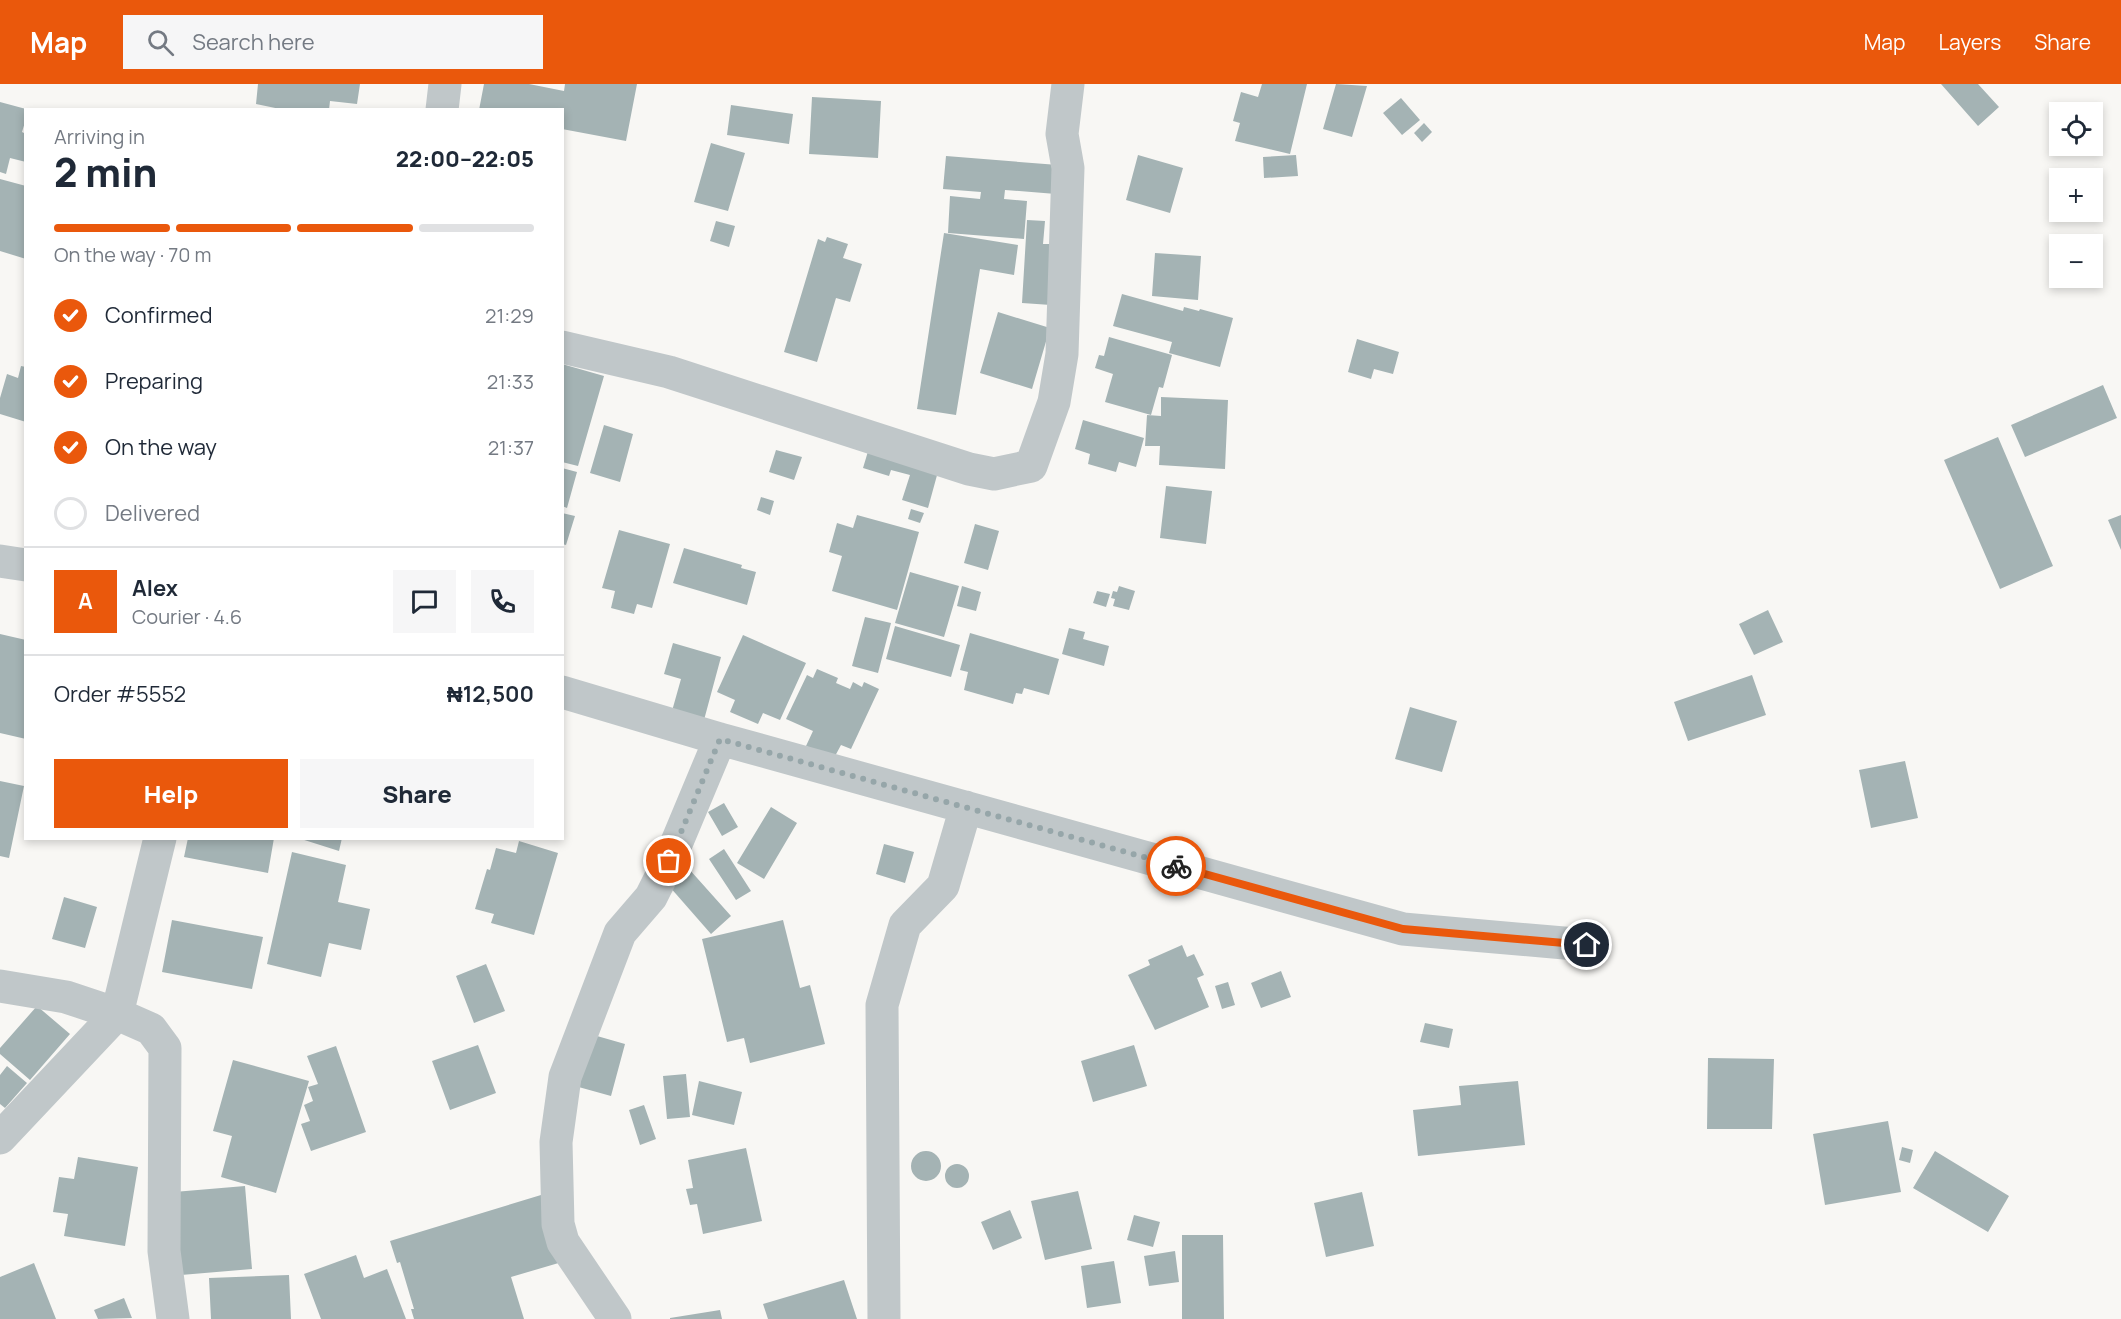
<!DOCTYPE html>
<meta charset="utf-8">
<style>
:root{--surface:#fff;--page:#f6f6f7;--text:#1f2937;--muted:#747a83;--line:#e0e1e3;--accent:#ea580c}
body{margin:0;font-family:Manrope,sans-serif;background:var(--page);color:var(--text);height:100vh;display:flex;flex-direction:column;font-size:22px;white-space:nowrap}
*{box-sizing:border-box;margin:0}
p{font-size:20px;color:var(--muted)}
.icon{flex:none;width:33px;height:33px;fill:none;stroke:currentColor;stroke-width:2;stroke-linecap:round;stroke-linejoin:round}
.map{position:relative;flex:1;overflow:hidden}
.panel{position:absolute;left:24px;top:24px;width:540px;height:732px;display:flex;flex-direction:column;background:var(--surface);border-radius:0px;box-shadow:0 3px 9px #0003}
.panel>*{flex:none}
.tools{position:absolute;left:2049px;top:18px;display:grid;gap:12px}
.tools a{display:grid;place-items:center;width:54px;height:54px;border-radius:0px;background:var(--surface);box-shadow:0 3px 9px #0003;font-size:30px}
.pin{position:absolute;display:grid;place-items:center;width:51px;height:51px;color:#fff;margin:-26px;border:3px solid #fff;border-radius:50%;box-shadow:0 2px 6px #0007}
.courier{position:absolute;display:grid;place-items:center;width:60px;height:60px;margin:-30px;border:4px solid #ea580c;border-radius:50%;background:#fff;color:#222;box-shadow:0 2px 8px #0007}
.summary em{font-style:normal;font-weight:800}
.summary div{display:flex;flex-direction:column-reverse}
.summary{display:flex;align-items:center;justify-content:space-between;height:102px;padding:0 30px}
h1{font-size:39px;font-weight:800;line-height:45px}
.bar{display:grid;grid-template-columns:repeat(4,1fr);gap:9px 6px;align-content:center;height:72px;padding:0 30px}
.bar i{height:8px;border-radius:4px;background:var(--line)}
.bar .on{background:var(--accent)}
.bar p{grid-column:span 4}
.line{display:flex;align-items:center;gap:15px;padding:0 30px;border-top:2px solid var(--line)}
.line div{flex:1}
.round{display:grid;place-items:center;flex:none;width:63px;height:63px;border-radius:0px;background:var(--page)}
ol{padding:0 30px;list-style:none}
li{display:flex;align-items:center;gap:18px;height:66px}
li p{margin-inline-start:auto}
li .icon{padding:6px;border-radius:50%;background:var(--accent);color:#fff;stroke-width:4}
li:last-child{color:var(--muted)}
li i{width:33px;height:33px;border:3px solid var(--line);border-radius:50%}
.cta{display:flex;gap:12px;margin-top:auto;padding:12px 30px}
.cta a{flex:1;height:69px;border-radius:0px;background:var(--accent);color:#fff;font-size:24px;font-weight:800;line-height:69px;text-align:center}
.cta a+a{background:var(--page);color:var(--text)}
header{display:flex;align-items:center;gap:36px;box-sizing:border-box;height:84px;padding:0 30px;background:var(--accent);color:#fff}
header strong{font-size:28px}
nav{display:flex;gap:33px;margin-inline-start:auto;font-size:21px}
.search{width:420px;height:54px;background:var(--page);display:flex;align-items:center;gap:15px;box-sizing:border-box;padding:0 21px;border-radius:0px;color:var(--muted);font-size:22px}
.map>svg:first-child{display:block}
.building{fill:#a4b3b4}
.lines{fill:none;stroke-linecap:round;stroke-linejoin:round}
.minor{stroke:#c0c7c9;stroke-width:33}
.done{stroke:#96a6a9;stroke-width:6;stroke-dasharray:0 10.8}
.route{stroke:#ea580c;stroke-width:8}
</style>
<header>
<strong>Map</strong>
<div class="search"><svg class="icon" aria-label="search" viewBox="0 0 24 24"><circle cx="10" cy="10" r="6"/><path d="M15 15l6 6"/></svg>Search here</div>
<nav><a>Map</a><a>Layers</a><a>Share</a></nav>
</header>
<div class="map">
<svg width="2121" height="1235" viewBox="0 0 2121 1235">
<rect width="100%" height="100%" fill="#f8f7f4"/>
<!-- building -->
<path class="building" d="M258 0H360L357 20 330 17 329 26H285L256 20Z
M484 0H529L564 7 565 0H637L626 57 562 45V26H479Z
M1262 0H1307L1290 70 1235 57 1240 39 1233 37 1241 8 1258 13Z
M1336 0 1367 2 1352 53 1323 45Z
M1941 0H1978L1999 23 1978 42Z
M812 13 881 17 878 74 809 70Z
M1401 14 1420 36 1402 51 1383 29Z
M0 18 26 25V35L22 48 26 50V78L10 74 6 90 0 88Z
M731 21 793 30 789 60 727 51Z
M1424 39 1432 48 1422 58 1414 49Z
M711 59 745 69 728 127 694 118Z
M1138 71 1183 84 1170 129 1126 116Z
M1296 71 1298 92 1264 94 1263 73Z
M946 72 1058 81 1056 110 1005 106 1004 115 1027 117 1024 155 948 149 950 112 980 115 981 108 943 105Z
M0 95 26 102V175L0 167Z
M1027 136 1045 137 1043 160H1055L1051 221 1022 219Z
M716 137 735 142 729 163 710 157Z
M944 149 1018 161 1014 191 980 185 956 331 917 325Z
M827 153 848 160 843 174 862 180 850 218 836 214 817 278 784 268 818 155 825 158Z
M1155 169 1201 172 1198 216 1152 212Z
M1122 210 1183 227 1184 223 1199 227 1200 225 1233 234 1220 283 1169 269 1172 258 1113 242Z
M998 228 1050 244 1032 305 980 289Z
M1109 253 1172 271 1163 304 1159 303 1151 331 1105 318 1113 290 1095 284 1099 271 1104 272Z
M1357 255 1399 268 1393 290 1374 285 1371 295 1348 288Z
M562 280 604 292 578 382 562 378Z
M21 282 26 283V338L0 330V314L7 290 18 294Z
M2103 301 2117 334 2025 373 2011 341Z
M1161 313 1228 316 1225 385 1159 381 1160 362H1145L1147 331 1161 332Z
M1083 336 1144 354 1136 383 1119 378 1116 388 1088 380 1090 370 1075 365Z
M604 341 633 350 620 398 590 389Z
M1998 353 2053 482 2000 505 1944 376Z
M869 364 939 384 928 424 902 416 910 391 891 386 889 392 863 384Z
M776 366 802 373 794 396 769 388Z
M562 384 577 388 567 424 562 422Z
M1166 402 1212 407 1206 460 1160 454Z
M761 413 774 417 770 431 757 426Z
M911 425 924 429 920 439 908 435Z
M562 429 575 432 566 461 562 460Z
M857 431 919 448 897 526 832 507 842 472 829 468 837 439 853 444Z
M2121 431V466L2108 436Z
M975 440 999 447 988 486 964 479Z
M619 446 670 460 652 524 637 520 634 530 611 524 615 507 602 504Z
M684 464 742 481 741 484 756 488 747 521 673 499Z
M910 488 959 502 944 553 895 539Z
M962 502 981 508 976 527 957 522Z
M1119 502 1135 507 1129 526 1113 522 1115 515 1111 514 1113 507 1117 508Z
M1097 507 1110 510 1106 523 1093 519Z
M1768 526 1783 558 1754 571 1739 540Z
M865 533 891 539 878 589 852 582Z
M895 542 960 561 951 593 886 575Z
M1069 544 1085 548 1083 555 1109 562 1104 582 1062 570Z
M970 549 1059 575 1049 611 1024 604 1022 610 1016 609 1013 620 964 606 968 588 960 586Z
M0 550 26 556V655L0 649Z
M743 551 806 579 780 636 763 629 758 640 730 628 735 616 717 608Z
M673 559 721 573 704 636 672 627 681 595 664 590Z
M817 585 838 594 836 599 850 605 853 598 862 603 864 598 879 605 851 665 841 661 834 674 806 662 813 647 786 635 807 591 813 594Z
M1752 591 1766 631 1688 657 1674 618Z
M1410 623 1457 637 1442 688 1395 675Z
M1905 677 1918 734 1871 744 1859 686Z
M0 697 24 702 9 774 0 772Z
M724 719 738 743 722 752 708 728Z
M771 723 797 739 764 795 737 779Z
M188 754H274L268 789 184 773Z
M298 754H342L339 767Z
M519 757 558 769 534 851 491 839 494 830 475 825 487 785 490 786 496 764 516 769Z
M884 760 914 768 905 799 876 790Z
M724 765 751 807 736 816 709 775Z
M292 768 346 781 338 818 370 825 361 866 329 859 321 893 267 880Z
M689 785 731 832 711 850 669 802Z
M64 813 97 823 85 864 52 855Z
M172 836 263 853 252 905 162 888Z
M783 836 800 904 810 901 825 960 750 979 744 954 727 958 702 855Z
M1182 861 1187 873 1194 870 1204 891 1197 894 1209 923 1155 946 1128 891 1150 881 1148 876Z
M486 880 505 927 474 939 456 892Z
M1281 887 1291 913 1261 924 1251 899Z
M1228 898 1235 921 1222 925 1215 902Z
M37 922 70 950 30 996 0 970V964Z
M1425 939 1453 945 1449 964 1420 958Z
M590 950 625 960 611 1012 575 1002Z
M478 961 496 1009 450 1026 432 977Z
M1134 961 1147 1002 1093 1018 1081 977Z
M336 962 366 1048 311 1067 301 1040 310 1037 304 1021 313 1017 308 1003 318 1000 307 972Z
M1708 974 1774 975 1772 1045H1707Z
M233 976 309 997 276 1109 221 1093 232 1052 213 1047Z
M7 982 27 999 5 1024 0 1020V991Z
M686 990 690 1033 667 1035 663 992Z
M699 997 742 1008 734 1041 692 1031Z
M1518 997 1525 1061 1418 1072 1413 1026 1461 1021 1459 1002Z
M644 1021 656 1055 640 1061 629 1026Z
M1888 1037 1901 1108 1825 1121 1813 1050Z
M1902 1063 1913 1066 1910 1079 1899 1076Z
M746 1064 762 1137 703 1150 697 1120 690 1121 686 1105 693 1104 688 1076Z
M1935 1067 2009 1112 1988 1148 1913 1104Z
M911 1082a15 15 0 1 1 30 0a15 15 0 1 1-30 0Z
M78 1073 138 1083 125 1162 64 1152 68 1130 53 1128 59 1093 74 1095Z
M945 1092a12 12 0 1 1 24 0a12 12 0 1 1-24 0Z
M245 1102 252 1185 181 1191 174 1108Z
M1078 1107 1092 1165 1045 1176 1031 1117Z
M1362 1108 1374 1162 1326 1173 1314 1119Z
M541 1111 562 1178 511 1193 524 1235H414L411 1225H414L400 1178 397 1179 390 1157Z
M1010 1126 1022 1154 993 1166 981 1138Z
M1134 1131 1160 1138 1153 1163 1127 1156Z
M1182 1151H1223L1224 1235H1182Z
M1175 1167 1179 1198 1149 1202 1144 1172Z
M356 1171 364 1194 387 1185 406 1235H321L304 1190Z
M1114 1177 1121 1219 1087 1224 1081 1182Z
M34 1179 56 1235H0V1193Z
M289 1191 291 1235H211L209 1194Z
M844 1196 857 1235H768L763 1220Z
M124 1214 132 1234 98 1235 94 1226Z
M720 1226 722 1235H670V1234Z"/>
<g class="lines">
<!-- minor -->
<path class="minor" d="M442 26 445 0
M562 263 669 288 969 385 994 390 1031 382 1054 318 1062 270 1068 84 1062 50 1068 0
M0 477 26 481
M562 608 720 655 1403 845 1587 861
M0 902 66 913 117 930 151 945 165 964 164 1167 173 1235
M0 1054 117 930 160 754
M615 1235 563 1158 558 1140 556 1058 565 993 620 849 651 813 669 777 720 655
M884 1235 882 921 905 841 943 802 966 723"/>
</g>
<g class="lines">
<!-- done -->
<path class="done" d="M669 777 720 655 1176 782"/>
<!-- route -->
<path class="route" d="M1176 782 1403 845 1587 861"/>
</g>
</svg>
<div class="tools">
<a><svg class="icon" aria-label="locate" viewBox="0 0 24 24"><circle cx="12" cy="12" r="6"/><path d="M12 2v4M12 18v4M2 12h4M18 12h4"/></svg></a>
<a>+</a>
<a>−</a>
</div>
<div class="pin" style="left:669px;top:777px;background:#ea580c"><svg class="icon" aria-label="bag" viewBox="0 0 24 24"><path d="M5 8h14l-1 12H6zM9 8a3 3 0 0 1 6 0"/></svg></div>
<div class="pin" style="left:1587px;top:861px;background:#1f2937"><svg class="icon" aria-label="home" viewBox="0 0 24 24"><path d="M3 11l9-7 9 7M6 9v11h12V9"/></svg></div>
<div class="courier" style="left:1176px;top:782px"><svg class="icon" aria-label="bike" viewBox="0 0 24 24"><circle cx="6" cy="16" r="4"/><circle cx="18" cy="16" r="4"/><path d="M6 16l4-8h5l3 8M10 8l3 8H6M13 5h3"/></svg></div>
<section class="panel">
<div class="summary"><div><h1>2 min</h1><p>Arriving in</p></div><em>22:00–22:05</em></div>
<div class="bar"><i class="on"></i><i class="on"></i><i class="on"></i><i></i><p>On the way · 70 m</p></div>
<ol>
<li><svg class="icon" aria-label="check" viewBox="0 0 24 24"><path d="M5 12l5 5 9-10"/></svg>Confirmed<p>21:29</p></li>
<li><svg class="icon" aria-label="check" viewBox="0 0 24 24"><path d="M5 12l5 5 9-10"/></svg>Preparing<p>21:33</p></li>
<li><svg class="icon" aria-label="check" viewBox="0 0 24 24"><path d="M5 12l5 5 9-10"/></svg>On the way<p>21:37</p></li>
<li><i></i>Delivered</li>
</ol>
<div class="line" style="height:108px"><b class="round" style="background:var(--accent);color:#fff">A</b><div><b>Alex</b><p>Courier · 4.6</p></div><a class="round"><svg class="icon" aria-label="chat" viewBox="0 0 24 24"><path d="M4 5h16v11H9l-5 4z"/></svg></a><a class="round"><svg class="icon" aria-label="phone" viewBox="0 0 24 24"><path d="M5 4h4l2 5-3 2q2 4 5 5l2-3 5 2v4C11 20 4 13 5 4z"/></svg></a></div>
<div class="line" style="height:78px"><div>Order #5552</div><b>₦12,500</b></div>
<div class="cta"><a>Help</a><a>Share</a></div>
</section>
</div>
